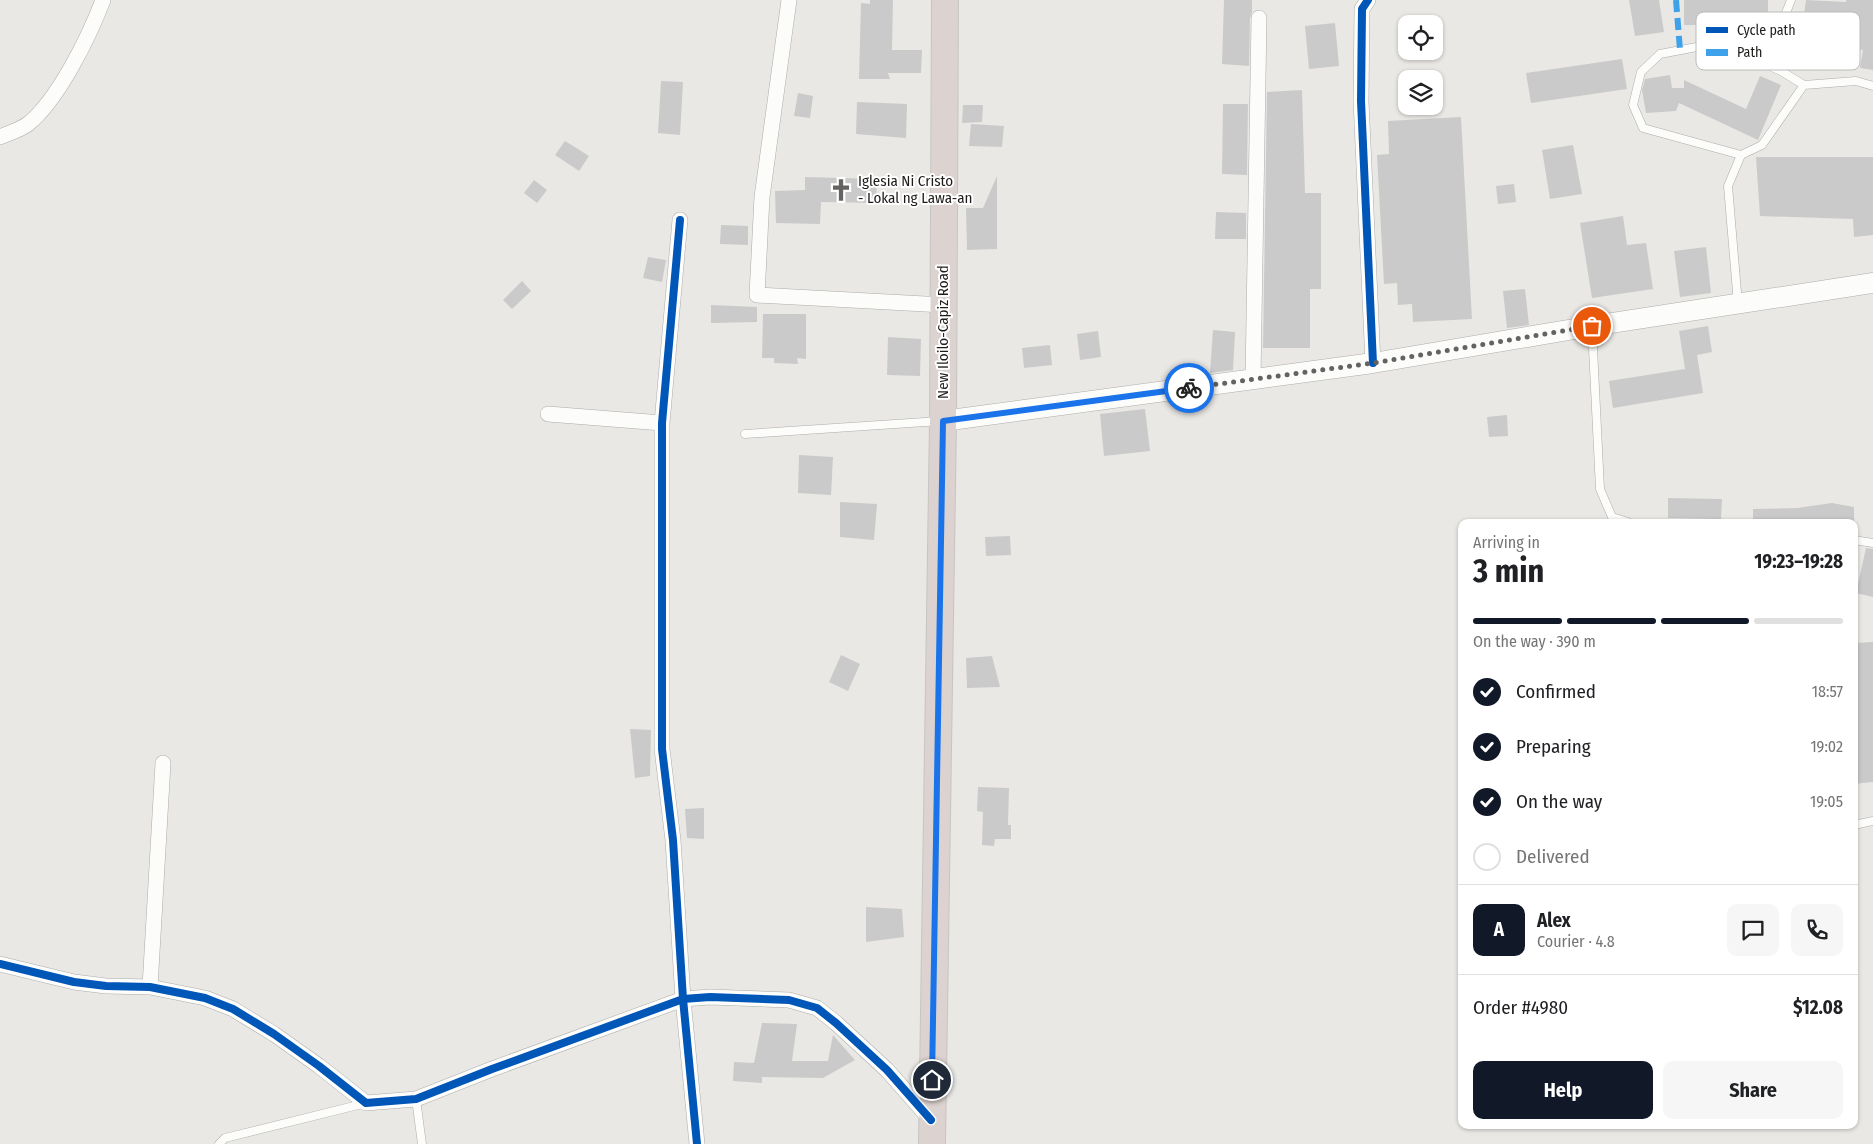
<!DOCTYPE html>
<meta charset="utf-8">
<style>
:root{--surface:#fff;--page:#f6f6f6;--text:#202124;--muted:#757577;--line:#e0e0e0;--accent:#111827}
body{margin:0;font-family:"Fira Sans Condensed",sans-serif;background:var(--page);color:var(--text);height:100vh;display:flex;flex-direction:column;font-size:19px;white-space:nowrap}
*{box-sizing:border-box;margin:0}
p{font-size:16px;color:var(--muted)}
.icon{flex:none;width:28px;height:28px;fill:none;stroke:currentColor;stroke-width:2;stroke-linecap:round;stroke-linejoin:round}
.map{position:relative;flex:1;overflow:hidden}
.sheet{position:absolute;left:1458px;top:519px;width:400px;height:610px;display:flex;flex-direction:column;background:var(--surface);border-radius:10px;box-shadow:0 1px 4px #0004}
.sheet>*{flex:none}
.buttons{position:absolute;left:1398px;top:15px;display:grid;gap:10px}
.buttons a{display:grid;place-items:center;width:45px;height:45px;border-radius:10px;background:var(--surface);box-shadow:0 1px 4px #0004;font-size:25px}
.pin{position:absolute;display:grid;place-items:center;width:42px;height:42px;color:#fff;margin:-21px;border:2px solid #fff;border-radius:50%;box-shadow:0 1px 5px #0007}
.courier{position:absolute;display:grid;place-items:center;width:50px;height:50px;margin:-25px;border:4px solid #1a73e8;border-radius:50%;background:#fff;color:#222;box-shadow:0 1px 6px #0007}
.overview em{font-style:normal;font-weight:700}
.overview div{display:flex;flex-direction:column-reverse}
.overview{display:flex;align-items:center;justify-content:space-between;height:85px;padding:0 15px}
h1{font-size:32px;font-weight:700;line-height:38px}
.bar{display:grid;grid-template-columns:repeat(4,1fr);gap:8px 5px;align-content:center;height:60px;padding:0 15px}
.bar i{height:6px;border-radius:4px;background:var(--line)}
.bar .on{background:var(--accent)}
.bar p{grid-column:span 4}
.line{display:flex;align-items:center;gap:12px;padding:0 15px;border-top:1px solid var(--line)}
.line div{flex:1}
.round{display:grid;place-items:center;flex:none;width:52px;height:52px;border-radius:10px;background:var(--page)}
ol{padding:0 15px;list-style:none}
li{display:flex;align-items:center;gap:15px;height:55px}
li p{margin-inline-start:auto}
li .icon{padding:5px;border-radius:50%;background:var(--accent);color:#fff;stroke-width:4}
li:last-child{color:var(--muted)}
li i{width:28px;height:28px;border:2px solid var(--line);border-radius:50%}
.cta{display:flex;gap:10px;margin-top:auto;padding:10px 15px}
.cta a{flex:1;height:58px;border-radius:10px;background:var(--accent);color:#fff;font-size:20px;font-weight:700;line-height:58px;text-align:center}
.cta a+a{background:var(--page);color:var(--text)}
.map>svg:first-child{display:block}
.building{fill:#cbcaca}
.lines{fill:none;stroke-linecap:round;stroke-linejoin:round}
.lane-casing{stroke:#adacaa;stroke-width:9}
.street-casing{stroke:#adacaa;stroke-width:16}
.secondary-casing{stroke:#adacaa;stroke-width:21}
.highway-casing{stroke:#c5c5c3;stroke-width:28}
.lane{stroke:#fcfcfb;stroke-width:8}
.street{stroke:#fcfcfb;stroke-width:15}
.secondary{stroke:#fcfcfb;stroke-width:20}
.highway{stroke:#dcd2cf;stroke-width:26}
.quiet{stroke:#3da2ea;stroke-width:6;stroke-dasharray:12 6;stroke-linecap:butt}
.cycleway-casing{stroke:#fff;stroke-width:11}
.cycleway{stroke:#0057b8;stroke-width:8}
.done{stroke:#646361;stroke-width:5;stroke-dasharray:0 9}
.route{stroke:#1a73e8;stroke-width:6}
.labels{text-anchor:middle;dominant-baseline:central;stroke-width:4;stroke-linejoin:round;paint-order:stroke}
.poi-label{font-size:15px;fill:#1d1c1a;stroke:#fff;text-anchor:start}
.street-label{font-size:15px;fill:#1d1c1a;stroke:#fff}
.key{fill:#fff;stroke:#bbbbba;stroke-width:1}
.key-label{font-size:14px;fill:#1d1c1a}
</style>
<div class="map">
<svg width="1873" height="1144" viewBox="0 0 1873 1144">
<rect width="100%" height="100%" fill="#e9e8e5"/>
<!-- building -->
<path class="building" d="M870 0H893L892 50H922L921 73H888L890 79H859L861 3 870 4Z
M1224 0H1252V12L1250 18 1249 66 1222 64Z
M1629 0H1659L1664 32 1635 36Z
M1684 0H1768V26L1684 25Z
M1806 0 1846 2V0H1873V70L1860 68 1863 50 1834 45 1833 54 1799 50Z
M1335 23 1339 66 1309 69 1305 26Z
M1622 59 1627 89 1531 103 1526 73Z
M1670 75 1672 88H1684V80L1746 109 1760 76 1781 85 1758 140 1679 103 1676 111 1646 113 1642 90 1645 79Z
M661 81 683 82 680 135 658 133Z
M1302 90 1305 193H1321V289H1310V348H1263L1267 92Z
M798 93 813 96 810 118 794 116Z
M857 102 907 104 906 138 856 134Z
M1223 104H1248L1247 175 1222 174Z
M963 105H983L982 122 962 123Z
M1461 117 1472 319 1413 322 1412 304 1398 305 1397 283 1384 284 1377 155 1389 154 1388 121Z
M971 124 1004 126 1002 147 969 146Z
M565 141 589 156 579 171 555 155Z
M1573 145 1582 194 1550 199 1542 150Z
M1756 157H1873V235L1854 237 1853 219 1760 216Z
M997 176V249L967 250 966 208H983Z
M805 177 877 179 876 203 821 202 820 224 776 223 775 191 805 190Z
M534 180 547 190 537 203 524 193Z
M1514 184 1516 202 1498 204 1496 186Z
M1216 212 1246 213V239H1215Z
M1623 216 1627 245 1646 243 1653 289 1592 298 1580 223Z
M721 225 748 226V245L720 244Z
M1706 247 1711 293 1680 297 1674 251Z
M648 257 666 260 662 282 643 278Z
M522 281 531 291 512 309 503 300Z
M1525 289 1529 325 1507 328 1503 291Z
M711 305 757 307V322L711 323Z
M763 314H806V359L797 358 798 364 774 363V358H762Z
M1708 326 1712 352 1697 355 1703 393 1613 408 1609 381 1685 369 1679 331Z
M1213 330 1235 332 1233 370 1210 373Z
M1098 331 1101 357 1080 360 1077 334Z
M888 337 921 339 920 376 887 375Z
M1050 345 1052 365 1024 368 1022 348Z
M1145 409 1150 451 1104 456 1100 414Z
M1507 415 1508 436 1489 437 1487 417Z
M799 455 833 457 831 495 798 493Z
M1668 498 1722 499 1721 519 1668 518Z
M840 502 877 504 874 540 840 537Z
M1832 503 1854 507V522H1753V509L1797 508Z
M1010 536 1011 555 986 556 985 537Z
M1866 548 1873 549V597L1856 593Z
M1873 642V782L1854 784V643Z
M841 655 860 664 848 691 829 682Z
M992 656 1000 687 967 688 966 658Z
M630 729 651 730 650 776 635 778Z
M978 787 1009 788 1008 825H1011V839H995L994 846 982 845 983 812 977 811Z
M704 808V839L687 838 685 809Z
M866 907 902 909 904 937 866 942Z
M762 1023 797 1024 792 1061H828L833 1035 855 1060 823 1078 762 1077V1083L733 1081 734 1062 754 1063Z"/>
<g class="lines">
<defs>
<path id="lane" d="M1766 64 1791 0
M1741 155 1643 128 1633 105 1641 72 1660 54 1702 46 1743 54 1781 71 1804 85
M1738 304 1728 186 1741 155 1762 145 1804 85 1856 81 1873 86
M1592 328 1600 489 1612 517 1628 522
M745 434 940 421
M1854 540 1873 543
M1854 825 1873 821
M416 1099 422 1144
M219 1144 225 1138 366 1103"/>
<path id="street" d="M789 0 762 197 757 295 944 305
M1368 0 1362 9 1361 101 1373 363
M0 137C9 133 20 130 28 124 58 100 89 37 103 0
M680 220 662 423V749L673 840 683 999 697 1144
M1253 379 1259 18
M548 414 662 423
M0 964 74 982 106 986 150 987 205 998 233 1009 274 1034 319 1066 366 1103 416 1099 492 1069 683 999 710 997 789 1000 817 1008 836 1023 887 1070 931 1120
M150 987 163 763"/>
<path id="secondary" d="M943 421 1373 363 1592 326 1873 283"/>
<path id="highway" d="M932 1144 943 421 945 0"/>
</defs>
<!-- lane casing -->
<use href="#lane" class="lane-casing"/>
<!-- street casing -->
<use href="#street" class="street-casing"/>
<!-- secondary casing -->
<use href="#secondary" class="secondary-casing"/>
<!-- highway casing -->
<use href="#highway" class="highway-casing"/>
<!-- lane -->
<use href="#lane" class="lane"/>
<!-- street -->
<use href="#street" class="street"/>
<!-- secondary -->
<use href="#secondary" class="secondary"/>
<!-- highway -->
<use href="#highway" class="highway"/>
<!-- quiet -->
<path class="quiet" d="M1676 0 1680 50"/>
<defs>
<path id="cycleway" d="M1368 0 1362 9 1361 101 1373 363
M680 220 662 423V749L673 840 683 999 697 1144
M0 964 74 982 106 986 150 987 205 998 233 1009 274 1034 319 1066 366 1103 416 1099 492 1069 683 999 710 997 789 1000 817 1008 836 1023 887 1070 931 1120"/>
</defs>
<!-- cycleway casing -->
<use href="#cycleway" class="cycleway-casing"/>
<!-- cycleway -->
<use href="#cycleway" class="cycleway"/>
</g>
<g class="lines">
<!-- done -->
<path class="done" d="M1189 388 1373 363 1592 326"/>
<!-- route -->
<path class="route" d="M932 1080 943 421 1189 388"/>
</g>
<!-- icons -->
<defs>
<symbol id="church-bare" viewBox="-9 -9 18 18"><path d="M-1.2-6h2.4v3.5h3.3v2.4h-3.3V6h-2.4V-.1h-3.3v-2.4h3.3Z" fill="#646361" stroke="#fff" stroke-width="2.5" paint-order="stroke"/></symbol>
</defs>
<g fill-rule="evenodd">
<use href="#church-bare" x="825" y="174" width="32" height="32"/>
</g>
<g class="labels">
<!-- poi labels -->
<g class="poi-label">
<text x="858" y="181">Iglesia Ni Cristo<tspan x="858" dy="17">- Lokal ng Lawa-an</tspan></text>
</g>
<!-- street labels -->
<g class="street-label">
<text transform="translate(943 332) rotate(-90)">New Iloilo-Capiz Road</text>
</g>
</g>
<!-- legend -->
<rect x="1696" y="12" width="164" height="58" rx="8" class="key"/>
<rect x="1706" y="27" width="22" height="6" fill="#0057b8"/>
<rect x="1706" y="49" width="22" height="7" fill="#3da2ea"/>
<g class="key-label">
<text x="1737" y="35">Cycle path</text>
<text x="1737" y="57">Path</text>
</g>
</svg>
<div class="buttons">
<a><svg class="icon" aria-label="locate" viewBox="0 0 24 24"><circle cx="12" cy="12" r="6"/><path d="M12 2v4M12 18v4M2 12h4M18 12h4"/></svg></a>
<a><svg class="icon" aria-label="layers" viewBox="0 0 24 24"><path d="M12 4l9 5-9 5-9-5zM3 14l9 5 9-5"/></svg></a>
</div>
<div class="pin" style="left:1592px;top:326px;background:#ea580c"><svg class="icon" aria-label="bag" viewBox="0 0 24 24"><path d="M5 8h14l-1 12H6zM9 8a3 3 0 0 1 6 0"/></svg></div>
<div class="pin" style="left:932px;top:1080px;background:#1f2937"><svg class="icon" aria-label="home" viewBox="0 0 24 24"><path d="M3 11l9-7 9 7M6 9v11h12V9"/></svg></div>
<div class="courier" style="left:1189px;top:388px"><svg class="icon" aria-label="bike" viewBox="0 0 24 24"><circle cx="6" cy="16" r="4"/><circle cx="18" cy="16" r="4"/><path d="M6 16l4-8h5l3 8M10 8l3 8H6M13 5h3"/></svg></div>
<section class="sheet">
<div class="overview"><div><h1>3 min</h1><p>Arriving in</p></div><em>19:23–19:28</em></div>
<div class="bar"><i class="on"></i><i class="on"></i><i class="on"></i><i></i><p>On the way · 390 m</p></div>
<ol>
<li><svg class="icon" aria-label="check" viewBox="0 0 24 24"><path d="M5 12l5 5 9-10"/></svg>Confirmed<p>18:57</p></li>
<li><svg class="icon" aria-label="check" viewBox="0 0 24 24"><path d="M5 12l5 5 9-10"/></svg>Preparing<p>19:02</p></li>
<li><svg class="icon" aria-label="check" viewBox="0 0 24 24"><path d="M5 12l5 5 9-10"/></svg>On the way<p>19:05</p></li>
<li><i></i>Delivered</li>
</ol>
<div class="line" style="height:90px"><b class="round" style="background:var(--accent);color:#fff">A</b><div><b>Alex</b><p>Courier · 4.8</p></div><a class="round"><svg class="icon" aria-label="chat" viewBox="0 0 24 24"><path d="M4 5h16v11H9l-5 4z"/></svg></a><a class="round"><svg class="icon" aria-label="phone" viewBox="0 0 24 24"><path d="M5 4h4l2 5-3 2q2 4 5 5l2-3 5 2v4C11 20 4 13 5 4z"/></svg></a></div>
<div class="line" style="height:65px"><div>Order #4980</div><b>$12.08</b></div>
<div class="cta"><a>Help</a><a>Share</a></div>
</section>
</div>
